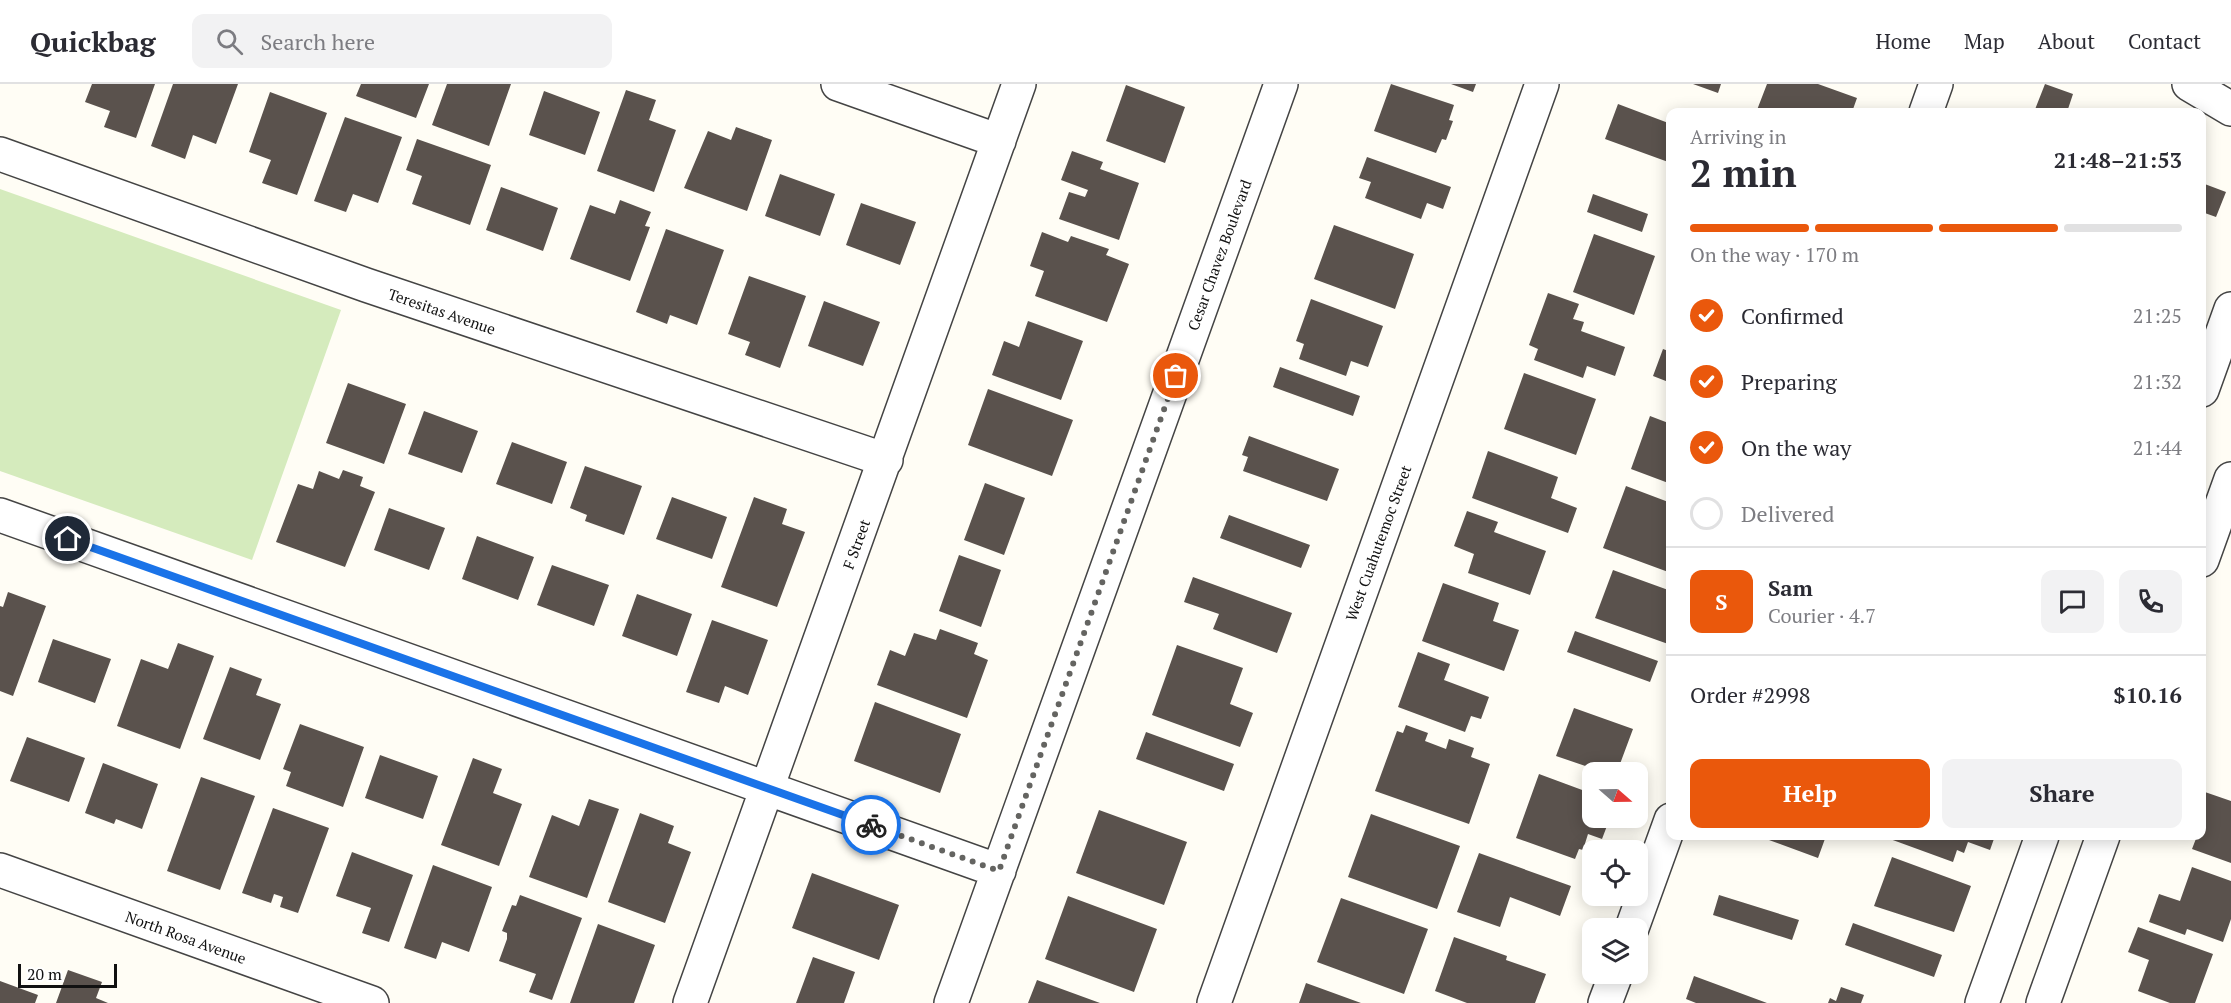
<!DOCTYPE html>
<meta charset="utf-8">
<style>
:root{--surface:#fff;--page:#f2f2f3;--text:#2b2b33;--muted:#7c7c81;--line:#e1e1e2;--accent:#ea580c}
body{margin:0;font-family:"PT Serif",serif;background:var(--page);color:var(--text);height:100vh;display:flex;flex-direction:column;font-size:22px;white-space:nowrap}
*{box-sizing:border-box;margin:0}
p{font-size:20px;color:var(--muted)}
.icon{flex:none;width:33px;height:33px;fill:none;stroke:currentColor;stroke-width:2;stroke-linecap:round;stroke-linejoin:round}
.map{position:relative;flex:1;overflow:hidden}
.side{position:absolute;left:1666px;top:24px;width:540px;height:732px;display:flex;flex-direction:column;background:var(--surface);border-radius:12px;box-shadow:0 3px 15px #0003}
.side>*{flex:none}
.needle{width:39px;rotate:110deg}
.fabs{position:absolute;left:1582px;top:678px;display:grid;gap:12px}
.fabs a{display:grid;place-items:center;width:66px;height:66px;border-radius:12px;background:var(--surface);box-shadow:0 3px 15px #0003;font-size:30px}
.scale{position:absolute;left:18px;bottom:15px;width:99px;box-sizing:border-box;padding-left:6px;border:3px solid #111;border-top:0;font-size:16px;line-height:21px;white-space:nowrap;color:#111;-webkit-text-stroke:4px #fff;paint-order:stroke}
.pin{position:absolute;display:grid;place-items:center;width:51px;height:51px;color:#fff;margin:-26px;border:3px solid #fff;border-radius:50%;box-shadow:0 2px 6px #0007}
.courier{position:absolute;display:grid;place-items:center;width:60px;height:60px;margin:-30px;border:4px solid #1a73e8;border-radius:50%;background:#fff;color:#222;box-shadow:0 2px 8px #0007}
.headline em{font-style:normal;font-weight:700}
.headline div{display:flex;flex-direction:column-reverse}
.headline{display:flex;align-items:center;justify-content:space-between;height:102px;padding:0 24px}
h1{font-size:39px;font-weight:700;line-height:45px}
.bar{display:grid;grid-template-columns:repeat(4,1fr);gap:9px 6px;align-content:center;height:72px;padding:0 24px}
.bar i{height:8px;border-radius:4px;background:var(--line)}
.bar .on{background:var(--accent)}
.bar p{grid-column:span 4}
.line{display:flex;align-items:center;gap:15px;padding:0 24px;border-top:2px solid var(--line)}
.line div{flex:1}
.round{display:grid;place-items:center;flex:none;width:63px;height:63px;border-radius:12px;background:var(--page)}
ol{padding:0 24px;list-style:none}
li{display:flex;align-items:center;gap:18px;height:66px}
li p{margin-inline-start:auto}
li .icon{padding:6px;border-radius:50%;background:var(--accent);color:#fff;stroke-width:4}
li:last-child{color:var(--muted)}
li i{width:33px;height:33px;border:3px solid var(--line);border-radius:50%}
.cta{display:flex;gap:12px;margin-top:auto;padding:12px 24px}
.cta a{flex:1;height:69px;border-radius:12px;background:var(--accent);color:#fff;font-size:24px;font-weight:700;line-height:69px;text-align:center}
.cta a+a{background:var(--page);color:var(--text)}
header{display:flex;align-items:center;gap:36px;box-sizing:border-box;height:84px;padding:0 30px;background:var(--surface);border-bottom:2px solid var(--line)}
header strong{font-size:28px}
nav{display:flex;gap:33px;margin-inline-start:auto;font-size:21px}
.search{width:420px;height:54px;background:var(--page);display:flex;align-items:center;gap:15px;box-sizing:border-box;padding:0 21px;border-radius:12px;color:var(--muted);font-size:22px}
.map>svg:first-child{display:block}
.green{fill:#d5ebbd}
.building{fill:#5a524d}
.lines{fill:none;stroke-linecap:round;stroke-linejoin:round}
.minor-casing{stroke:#444;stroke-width:36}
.minor{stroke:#fff;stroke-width:33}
.done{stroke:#646461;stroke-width:6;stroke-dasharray:0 10.8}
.route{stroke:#1a73e8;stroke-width:8}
.labels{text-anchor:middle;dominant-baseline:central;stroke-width:6;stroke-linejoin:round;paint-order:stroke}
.street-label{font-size:15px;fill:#111;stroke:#fff}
</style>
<header>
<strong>Quickbag</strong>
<div class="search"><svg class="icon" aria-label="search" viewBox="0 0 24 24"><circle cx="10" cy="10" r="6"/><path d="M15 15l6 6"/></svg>Search here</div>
<nav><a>Home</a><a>Map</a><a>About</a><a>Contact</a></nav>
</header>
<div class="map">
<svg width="2231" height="919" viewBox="0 0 2231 919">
<rect width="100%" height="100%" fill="#fffdf5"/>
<!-- green -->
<path class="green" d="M0 105 341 226 252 476 0 387Z"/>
<!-- building -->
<path class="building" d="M92 0H155L136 54 104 43 110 27 85 18Z
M173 0H238L216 60 193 51 185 75 151 62Z
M361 0H429L416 34 356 12Z
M447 0H511L489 62 432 41Z
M1391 0 1454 21 1449 36 1453 37 1446 56 1442 55 1436 69 1374 47Z
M1451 0H1476L1473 8Z
M1693 0H1721L1718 9Z
M1767 0H1818L1857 14 1852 28H1764L1757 26Z
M2045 0 2073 10 2067 28H2034Z
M1126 1 1185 23 1165 79 1106 57Z
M626 6 656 16 649 36 676 46 654 108 597 87Z
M544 7 600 28 585 71 529 51Z
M270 8 327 29 297 111 262 99 271 76 249 68Z
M1618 20 1671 40V79L1605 55Z
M345 33 402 53 378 119 353 110 346 128 314 117Z
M736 43 772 56 747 127 684 104 708 47 731 56Z
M417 55 491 81 470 141 412 120 422 92 406 86Z
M1072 67 1103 78 1100 85 1139 99 1119 156 1059 135 1069 108 1085 113 1088 106 1061 96Z
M1367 73 1451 103 1443 125 1427 119 1421 135 1365 114 1371 98 1359 94Z
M780 90 835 110 820 152 765 132Z
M2202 99 2226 108 2216 133 2202 128Z
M501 103 558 124 543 167 486 146Z
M1593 110 1648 130 1642 148 1587 128Z
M620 116 651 128 645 142 650 143 630 197 570 175 590 121 615 130Z
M861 119 916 138 900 181 846 161Z
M1334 141 1414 170 1395 225 1314 195Z
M666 145 724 166 697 241 670 231 667 240 636 228Z
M1042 148 1068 158 1071 152 1109 165 1106 171 1129 180 1107 238 1035 212 1044 187 1030 182Z
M1594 150 1655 172 1634 231 1573 208Z
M749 192 806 212 780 284 745 271 750 258 728 250Z
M1548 209 1579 220 1573 235 1584 238 1581 247 1625 263 1615 292 1587 282 1583 294 1534 276 1538 265 1529 261Z
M1311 215 1383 242 1368 283 1351 277 1346 292 1299 275 1304 260 1296 257Z
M824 217 880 238 863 282 808 262Z
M1028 237 1083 257 1061 316 992 291 1004 257 1019 263Z
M1663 265 1671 268V299L1653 292Z
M1280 283 1360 312 1353 332 1273 303Z
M1524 289 1596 315 1576 371 1504 345Z
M348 299 406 320 384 380 326 359Z
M988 305 1073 336 1052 392 968 361Z
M424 327 478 347 462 389 408 370Z
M1650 332 1671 340V400L1631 385Z
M1249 352 1339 385 1327 417 1243 387 1248 373 1242 371Z
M512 358 567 378 552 420 496 400Z
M1488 367 1558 393 1551 414 1577 424 1568 449 1472 414Z
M585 382 642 402 624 451 585 437 587 431 570 424Z
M343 386 363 393 360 402 375 408 345 483 276 458 298 400 313 405 319 387 339 395Z
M985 399 1025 414 1004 471 964 456Z
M1626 402 1671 419V489L1603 464Z
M672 413 727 433 712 475 656 455Z
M754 413 787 425 782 440 805 448 777 523 721 503Z
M389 424 445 444 429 486 374 466Z
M1467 427 1498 438 1494 448 1546 467 1530 511 1468 489 1474 470 1454 462Z
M1229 431 1310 461 1301 484 1220 454Z
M477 452 534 473 518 516 462 495Z
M959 471 1001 486 981 543 939 527Z
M552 481 609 501 594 542 537 521Z
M1613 486 1671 507V561L1595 534Z
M1193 493 1292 529 1277 569 1213 545 1219 530 1184 518Z
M1443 499 1499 519 1493 537 1519 546 1504 587 1422 557Z
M8 508 46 522 13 612 0 607V522L3 523Z
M637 510 692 530 677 572 622 552Z
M712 536 768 556 748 611 725 602 719 619 686 608Z
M940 545 978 559 974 570 988 576 967 634 877 601 890 566 905 572 914 549 936 556Z
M1575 547 1658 577 1650 598 1567 568Z
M53 555 111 575 95 619 38 598Z
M178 559 214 572 180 665 117 642 141 575 168 585Z
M1177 561 1243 584 1230 620 1253 629 1240 663 1152 631Z
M1418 568 1450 580 1444 596 1489 613 1481 635 1471 632 1465 648 1398 623Z
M230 583 262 595 256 611 281 620 260 676 203 655Z
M875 618 961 650 940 709 854 677Z
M1574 624 1633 645 1617 688H1603L1556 672Z
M300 640 364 663 343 723 286 702 291 688 283 685Z
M1406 641 1428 649 1425 657 1446 665 1449 655 1474 664 1471 673 1490 680 1469 740 1375 707 1397 647 1403 649Z
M1146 648 1234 680 1224 707 1136 675Z
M27 653 85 674 69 718 10 697Z
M380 671 438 692 423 735 365 714Z
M473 674 502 685 493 709 522 720 499 782 441 761Z
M103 679 158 700 142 745 116 735 114 740 85 729Z
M1539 690 1593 710V734H1610L1602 755 1588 750 1583 766 1579 765 1575 775 1516 754Z
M201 693 255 712 220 806 167 787Z
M2202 707 2231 717V779L2192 765 2197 752H2202L2204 731 2202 730Z
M589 715 619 725 587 814 529 793 552 731 579 742Z
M273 724 329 744 298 829 280 823 283 813 274 810 271 819 242 809Z
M1099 726 1187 758 1164 821 1076 789Z
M640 729 674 742 668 759 691 768 665 839 608 818Z
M1371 730 1460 762 1437 825 1348 793Z
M1758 752H1826L1818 774Z
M1891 752H1995L1990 766 1968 758 1964 769 1957 766 1953 778 1890 755Z
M352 768 413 791 389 858 362 849 371 824 336 812Z
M1479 769 1571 802 1560 832 1510 813 1500 843 1457 828Z
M1892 773 1971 802 1954 848 1874 822Z
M433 781 492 803 469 868 442 858 436 875 404 864Z
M2192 783 2231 797V835L2223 858 2187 845 2185 851 2149 838 2159 810 2180 817Z
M812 789 899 821 879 876 792 844Z
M520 811 582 834 552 916 529 908 536 890 499 877 507 855V849L502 847 512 821 516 822Z
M1719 811 1799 836 1792 856 1713 831Z
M1068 812 1157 845 1134 908 1045 875Z
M1341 814 1428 845 1404 910 1317 878Z
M1853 839 1942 871 1934 893 1845 861Z
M598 840 655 861 634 919H570Z
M2138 843 2213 870 2195 919H2170L2138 907 2149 876 2128 868Z
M1454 853 1507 872 1506 876 1546 890 1535 919H1467L1435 907Z
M813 873 855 888 844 919H796Z
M68 886 102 898 96 914 108 919H56Z
M1694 892 1767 919H1696L1686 915Z
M1037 896 1100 919H1028Z
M0 897 38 911 35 919H0Z
M1306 899 1361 919H1299Z
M1841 903 1864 911 1861 919H1828L1830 914 1836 917Z"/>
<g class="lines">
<defs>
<path id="minor" d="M838 0 999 57
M2189 0 2231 25
M1926 28 1936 0
M0 70 366 201 886 376
M2202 306 2231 225
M0 431 999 787
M2202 476 2231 395
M0 786 372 919
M1632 844 1671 736
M690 919 1019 0
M951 919 1281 0
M1214 919 1542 0
M1605 919 1616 890
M1982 919 2042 752
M2043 919 2103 752"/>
</defs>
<!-- minor casing -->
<use href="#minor" class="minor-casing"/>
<!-- minor -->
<use href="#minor" class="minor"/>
</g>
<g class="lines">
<!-- done -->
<path class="done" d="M871 741 999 787 1176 292"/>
<!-- route -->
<path class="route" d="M68 455 871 741"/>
</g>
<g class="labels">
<!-- street labels -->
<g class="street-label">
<text transform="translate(1219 171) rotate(-70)">Cesar Chavez Boulevard</text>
<text transform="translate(442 227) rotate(19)">Teresitas Avenue</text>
<text transform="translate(1378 459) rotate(-70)">West Cuahutemoc Street</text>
<text transform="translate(856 460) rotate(-70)">F Street</text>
<text transform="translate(186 853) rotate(20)">North Rosa Avenue</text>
</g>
</g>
</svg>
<div class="fabs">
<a><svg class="needle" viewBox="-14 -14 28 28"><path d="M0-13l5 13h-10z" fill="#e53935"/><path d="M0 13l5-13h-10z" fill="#7c7c81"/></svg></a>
<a><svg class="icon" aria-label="locate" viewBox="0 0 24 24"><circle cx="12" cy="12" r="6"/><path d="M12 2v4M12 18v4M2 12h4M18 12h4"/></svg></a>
<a><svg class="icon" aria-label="layers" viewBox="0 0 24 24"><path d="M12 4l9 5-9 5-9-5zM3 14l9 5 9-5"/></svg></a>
</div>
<div class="scale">20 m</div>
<div class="pin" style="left:1176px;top:292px;background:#ea580c"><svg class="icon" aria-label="bag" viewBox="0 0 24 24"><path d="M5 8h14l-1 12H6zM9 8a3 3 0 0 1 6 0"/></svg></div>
<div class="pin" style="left:68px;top:455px;background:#1f2937"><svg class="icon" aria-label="home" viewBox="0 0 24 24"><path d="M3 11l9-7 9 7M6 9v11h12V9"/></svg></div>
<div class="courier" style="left:871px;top:741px"><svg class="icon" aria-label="bike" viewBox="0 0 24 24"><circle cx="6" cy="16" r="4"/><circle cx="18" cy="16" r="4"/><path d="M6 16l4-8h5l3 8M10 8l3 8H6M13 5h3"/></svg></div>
<section class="side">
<div class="headline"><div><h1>2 min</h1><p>Arriving in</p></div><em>21:48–21:53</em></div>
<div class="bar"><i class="on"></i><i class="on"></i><i class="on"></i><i></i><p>On the way · 170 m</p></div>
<ol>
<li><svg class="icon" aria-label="check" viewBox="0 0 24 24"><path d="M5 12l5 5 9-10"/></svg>Confirmed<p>21:25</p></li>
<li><svg class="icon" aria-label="check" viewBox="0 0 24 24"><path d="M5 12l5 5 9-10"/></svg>Preparing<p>21:32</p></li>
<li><svg class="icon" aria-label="check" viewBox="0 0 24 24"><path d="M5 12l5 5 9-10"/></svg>On the way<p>21:44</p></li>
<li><i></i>Delivered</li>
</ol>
<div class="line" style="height:108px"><b class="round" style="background:var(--accent);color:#fff">S</b><div><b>Sam</b><p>Courier · 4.7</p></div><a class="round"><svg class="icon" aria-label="chat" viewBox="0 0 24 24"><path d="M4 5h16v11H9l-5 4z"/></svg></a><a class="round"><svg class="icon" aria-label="phone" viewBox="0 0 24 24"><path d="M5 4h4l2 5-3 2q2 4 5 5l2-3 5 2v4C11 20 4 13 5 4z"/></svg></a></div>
<div class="line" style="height:78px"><div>Order #2998</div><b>$10.16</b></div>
<div class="cta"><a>Help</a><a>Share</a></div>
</section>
</div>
